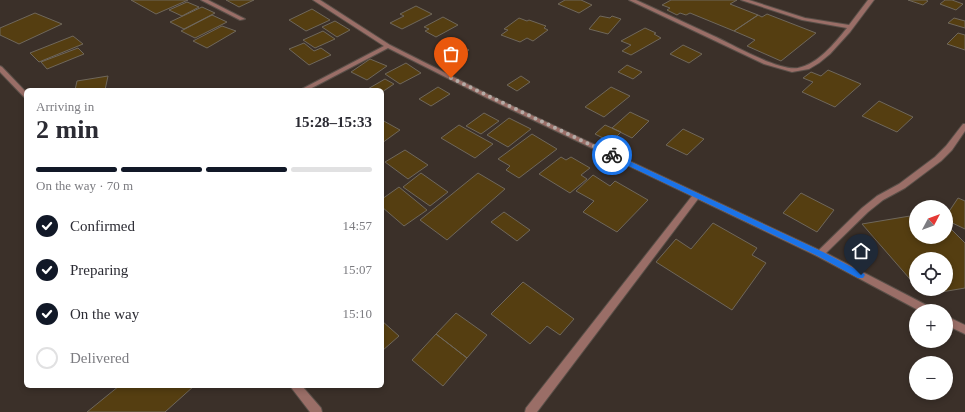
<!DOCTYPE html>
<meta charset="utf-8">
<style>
:root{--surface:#fff;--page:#f7f7f7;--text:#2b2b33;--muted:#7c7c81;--line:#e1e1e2;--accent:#111827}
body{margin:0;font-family:"Times New Roman",serif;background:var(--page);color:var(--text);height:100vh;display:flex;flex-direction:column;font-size:15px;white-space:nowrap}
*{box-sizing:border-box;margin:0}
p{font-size:13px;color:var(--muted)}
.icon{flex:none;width:22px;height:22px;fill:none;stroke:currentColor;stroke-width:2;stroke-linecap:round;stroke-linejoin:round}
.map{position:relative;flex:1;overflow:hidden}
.details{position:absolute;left:24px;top:88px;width:360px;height:300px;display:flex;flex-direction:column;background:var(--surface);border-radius:6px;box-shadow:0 2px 6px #0003}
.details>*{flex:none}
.needle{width:26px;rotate:49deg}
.buttons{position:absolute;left:909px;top:200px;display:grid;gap:8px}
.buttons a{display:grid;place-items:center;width:44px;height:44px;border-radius:50%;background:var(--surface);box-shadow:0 2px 6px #0003;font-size:20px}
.pin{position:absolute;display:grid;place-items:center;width:34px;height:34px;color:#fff;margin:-41px -17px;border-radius:50% 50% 50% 0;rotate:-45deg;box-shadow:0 0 4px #0007}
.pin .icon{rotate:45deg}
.courier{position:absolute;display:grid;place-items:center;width:40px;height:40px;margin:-20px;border:3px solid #1a73e8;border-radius:50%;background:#fff;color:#222;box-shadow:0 1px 5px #0007}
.head em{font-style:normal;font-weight:700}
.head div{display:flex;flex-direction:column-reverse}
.head{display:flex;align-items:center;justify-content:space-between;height:68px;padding:0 12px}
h1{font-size:26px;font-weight:700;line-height:30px}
.bar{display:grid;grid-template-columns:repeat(4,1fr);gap:6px 4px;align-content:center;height:48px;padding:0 12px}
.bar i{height:5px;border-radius:3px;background:var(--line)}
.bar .current{background:var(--accent)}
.bar p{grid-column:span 4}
ol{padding:0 12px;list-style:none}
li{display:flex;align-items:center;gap:12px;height:44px}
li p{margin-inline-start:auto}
li .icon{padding:4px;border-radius:50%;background:var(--accent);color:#fff;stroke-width:4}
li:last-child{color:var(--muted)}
li i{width:22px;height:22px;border:2px solid var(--line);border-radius:50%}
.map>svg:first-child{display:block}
.building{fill:#553e11;stroke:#6f675b}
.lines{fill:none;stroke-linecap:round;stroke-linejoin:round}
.lane-casing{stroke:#594f48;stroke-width:2}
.street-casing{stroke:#594f48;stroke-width:2}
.lane{fill:#9a6e67;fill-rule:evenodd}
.street{fill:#9a6e67;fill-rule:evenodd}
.route{fill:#1a73e8}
.done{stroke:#b5aca7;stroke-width:4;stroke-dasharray:0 7.2}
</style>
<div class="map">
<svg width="965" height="412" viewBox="0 0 965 412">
<rect width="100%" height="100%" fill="#3b3029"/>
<!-- building -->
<path class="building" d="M131 0H188L156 14Z
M226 0H254L239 7Z
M565 0H581L592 5 579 13 558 4Z
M671 0H737L730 4 758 15 734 31 690 13 686 15 680 13 677 15 667 10 670 8 662 5Z
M908 0H926L928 1 923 5Z
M945 0H952L963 4 956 10 940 4Z
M187 2 199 7 182 16 169 10Z
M416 6 432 14 402 29 390 23 404 16 400 14Z
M202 7 215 13 184 29 170 22Z
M312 9 330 20 306 31 289 20Z
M35 13 62 24 19 44 0 35V28Z
M767 14 816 33 781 61 747 46 755 40 734 31 758 15 762 17Z
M212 15 227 22 195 38 181 31Z
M600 16 610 18 612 16 621 19 608 34 589 29Z
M443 17 458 25 436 37 425 31 429 29 424 27Z
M519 18 527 21 529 20 546 26 544 28 548 30 533 41 527 38 520 42 501 35 508 30 504 29Z
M954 18 965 21V28L948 23Z
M335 21 350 30 337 37 322 27Z
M222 26 236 31 207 48 193 41Z
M645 28 656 33 654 34 661 38 631 55 622 51 631 45 621 41Z
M323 31 335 39 315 48 303 40Z
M958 33 965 35V50L947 44Z
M73 36 83 44 39 62 30 53Z
M304 43 314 51 321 48 331 55 309 65 289 49Z
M458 44 469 50 452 59 441 53 445 51 441 49 447 45 452 48Z
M683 45 702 54 689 63 670 54Z
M78 48 84 54 47 69 41 62Z
M370 59 387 66 367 80 351 72Z
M406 63 421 73 400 84 385 74Z
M627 65 642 72 633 79 618 72Z
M828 70 861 84 835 107 802 92 813 82 803 78 811 72 821 76Z
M108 76 105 90H75L77 81Z
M521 76 530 82 517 91 507 85Z
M385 79 394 84 382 92V90H366Z
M438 87 450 94 431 106 419 99Z
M611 87 630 96 604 117 585 107Z
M879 101 913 117 897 132 862 116Z
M630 112 649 121 632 138 612 128Z
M484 113 499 121 481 134 466 126Z
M509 118 531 129 508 147 487 135Z
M382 120 400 130 382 143Z
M459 125 493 144 475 158 441 138Z
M605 125 621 132 611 142 595 134Z
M683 129 704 139 687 155 666 145Z
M532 134 557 149 519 178 506 170 510 166 498 159Z
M405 150 428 165 408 179 385 162Z
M561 157 566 160 571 157 590 168 581 175 587 179 570 193 539 174Z
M421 173 448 192 430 206 403 187Z
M478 173 505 189 447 240 420 220Z
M593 175 610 186 615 181 648 200 617 232 583 212 594 201 576 191Z
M399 187 427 210 404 226 382 207V199Z
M801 193 834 210 817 232 783 213Z
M958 198 965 201V229L946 220V216Z
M504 212 530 230 517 241 491 222Z
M916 215V237H946V224L965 243V288L924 295 919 289H946V259H916V286L862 224Z
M713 223 757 248 752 255 766 263 732 310 656 262 676 239 691 249Z
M523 282 574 319 560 335 547 326 530 344 491 314Z
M456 313 487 335 467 358 436 334Z
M382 321 399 336 382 351Z
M436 334 467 358 443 386 412 360Z
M119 386H194L165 412H87Z"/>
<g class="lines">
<defs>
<path id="lane" d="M629 0H636C663 12 689 25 716 37 735 46 779 71 798 68 818 64 834 44 847 28L802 20 741 0H749L805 18 849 25 868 0H874L850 32 830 54 819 63 809 69 792 72 764 64Z"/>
<path id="street" d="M201 0H208L245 19 240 20Z
M313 0H320L390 45 491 96 819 250 862 208 877 196 899 184 935 157 946 146 963 124H965V131L952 150 941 161 905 188 883 200 868 212 826 253 932 308 934 311H920L817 256 698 199 537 412H525L526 408 692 196 487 98 388 48 308 90H300L384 46Z
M0 66 2 67 26 92V98L24 97 0 72Z
M946 316 965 325V334L946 325Z
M290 386H302L321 408 322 412H310Z"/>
</defs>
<!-- lane casing -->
<use href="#lane" class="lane-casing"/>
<!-- street casing -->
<use href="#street" class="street-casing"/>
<!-- lane -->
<use href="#lane" class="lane"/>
<!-- street -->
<use href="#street" class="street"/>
</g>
<!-- route -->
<path class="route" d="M610 154H614L823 252 863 273 865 275 863 278H858L818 256 610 157Z"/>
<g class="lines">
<!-- done -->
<path class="done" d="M451 78 612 155"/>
</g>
</svg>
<div class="buttons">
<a><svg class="needle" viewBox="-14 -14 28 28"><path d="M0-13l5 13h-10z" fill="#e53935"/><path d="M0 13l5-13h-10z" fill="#7c7c81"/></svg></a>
<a><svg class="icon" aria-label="locate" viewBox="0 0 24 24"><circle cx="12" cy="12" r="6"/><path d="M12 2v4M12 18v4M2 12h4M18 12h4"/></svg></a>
<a>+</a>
<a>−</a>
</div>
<div class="pin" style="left:451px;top:78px;background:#ea580c"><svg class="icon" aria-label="bag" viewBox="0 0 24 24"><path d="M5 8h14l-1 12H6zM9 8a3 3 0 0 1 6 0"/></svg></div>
<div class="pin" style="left:861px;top:275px;background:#1f2937"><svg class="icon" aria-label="home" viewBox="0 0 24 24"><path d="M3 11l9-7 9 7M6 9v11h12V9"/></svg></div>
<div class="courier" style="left:612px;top:155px"><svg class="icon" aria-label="bike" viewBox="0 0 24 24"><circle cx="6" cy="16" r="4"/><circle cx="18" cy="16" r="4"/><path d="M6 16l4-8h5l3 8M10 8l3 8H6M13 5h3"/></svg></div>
<section class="details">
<div class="head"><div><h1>2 min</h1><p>Arriving in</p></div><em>15:28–15:33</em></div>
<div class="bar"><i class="current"></i><i class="current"></i><i class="current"></i><i></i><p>On the way · 70 m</p></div>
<ol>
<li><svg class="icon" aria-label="check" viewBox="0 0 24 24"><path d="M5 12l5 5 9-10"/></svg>Confirmed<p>14:57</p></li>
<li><svg class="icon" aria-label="check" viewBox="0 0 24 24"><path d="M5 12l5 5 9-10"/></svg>Preparing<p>15:07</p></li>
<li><svg class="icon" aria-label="check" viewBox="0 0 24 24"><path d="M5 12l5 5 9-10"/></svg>On the way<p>15:10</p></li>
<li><i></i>Delivered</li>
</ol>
</section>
</div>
